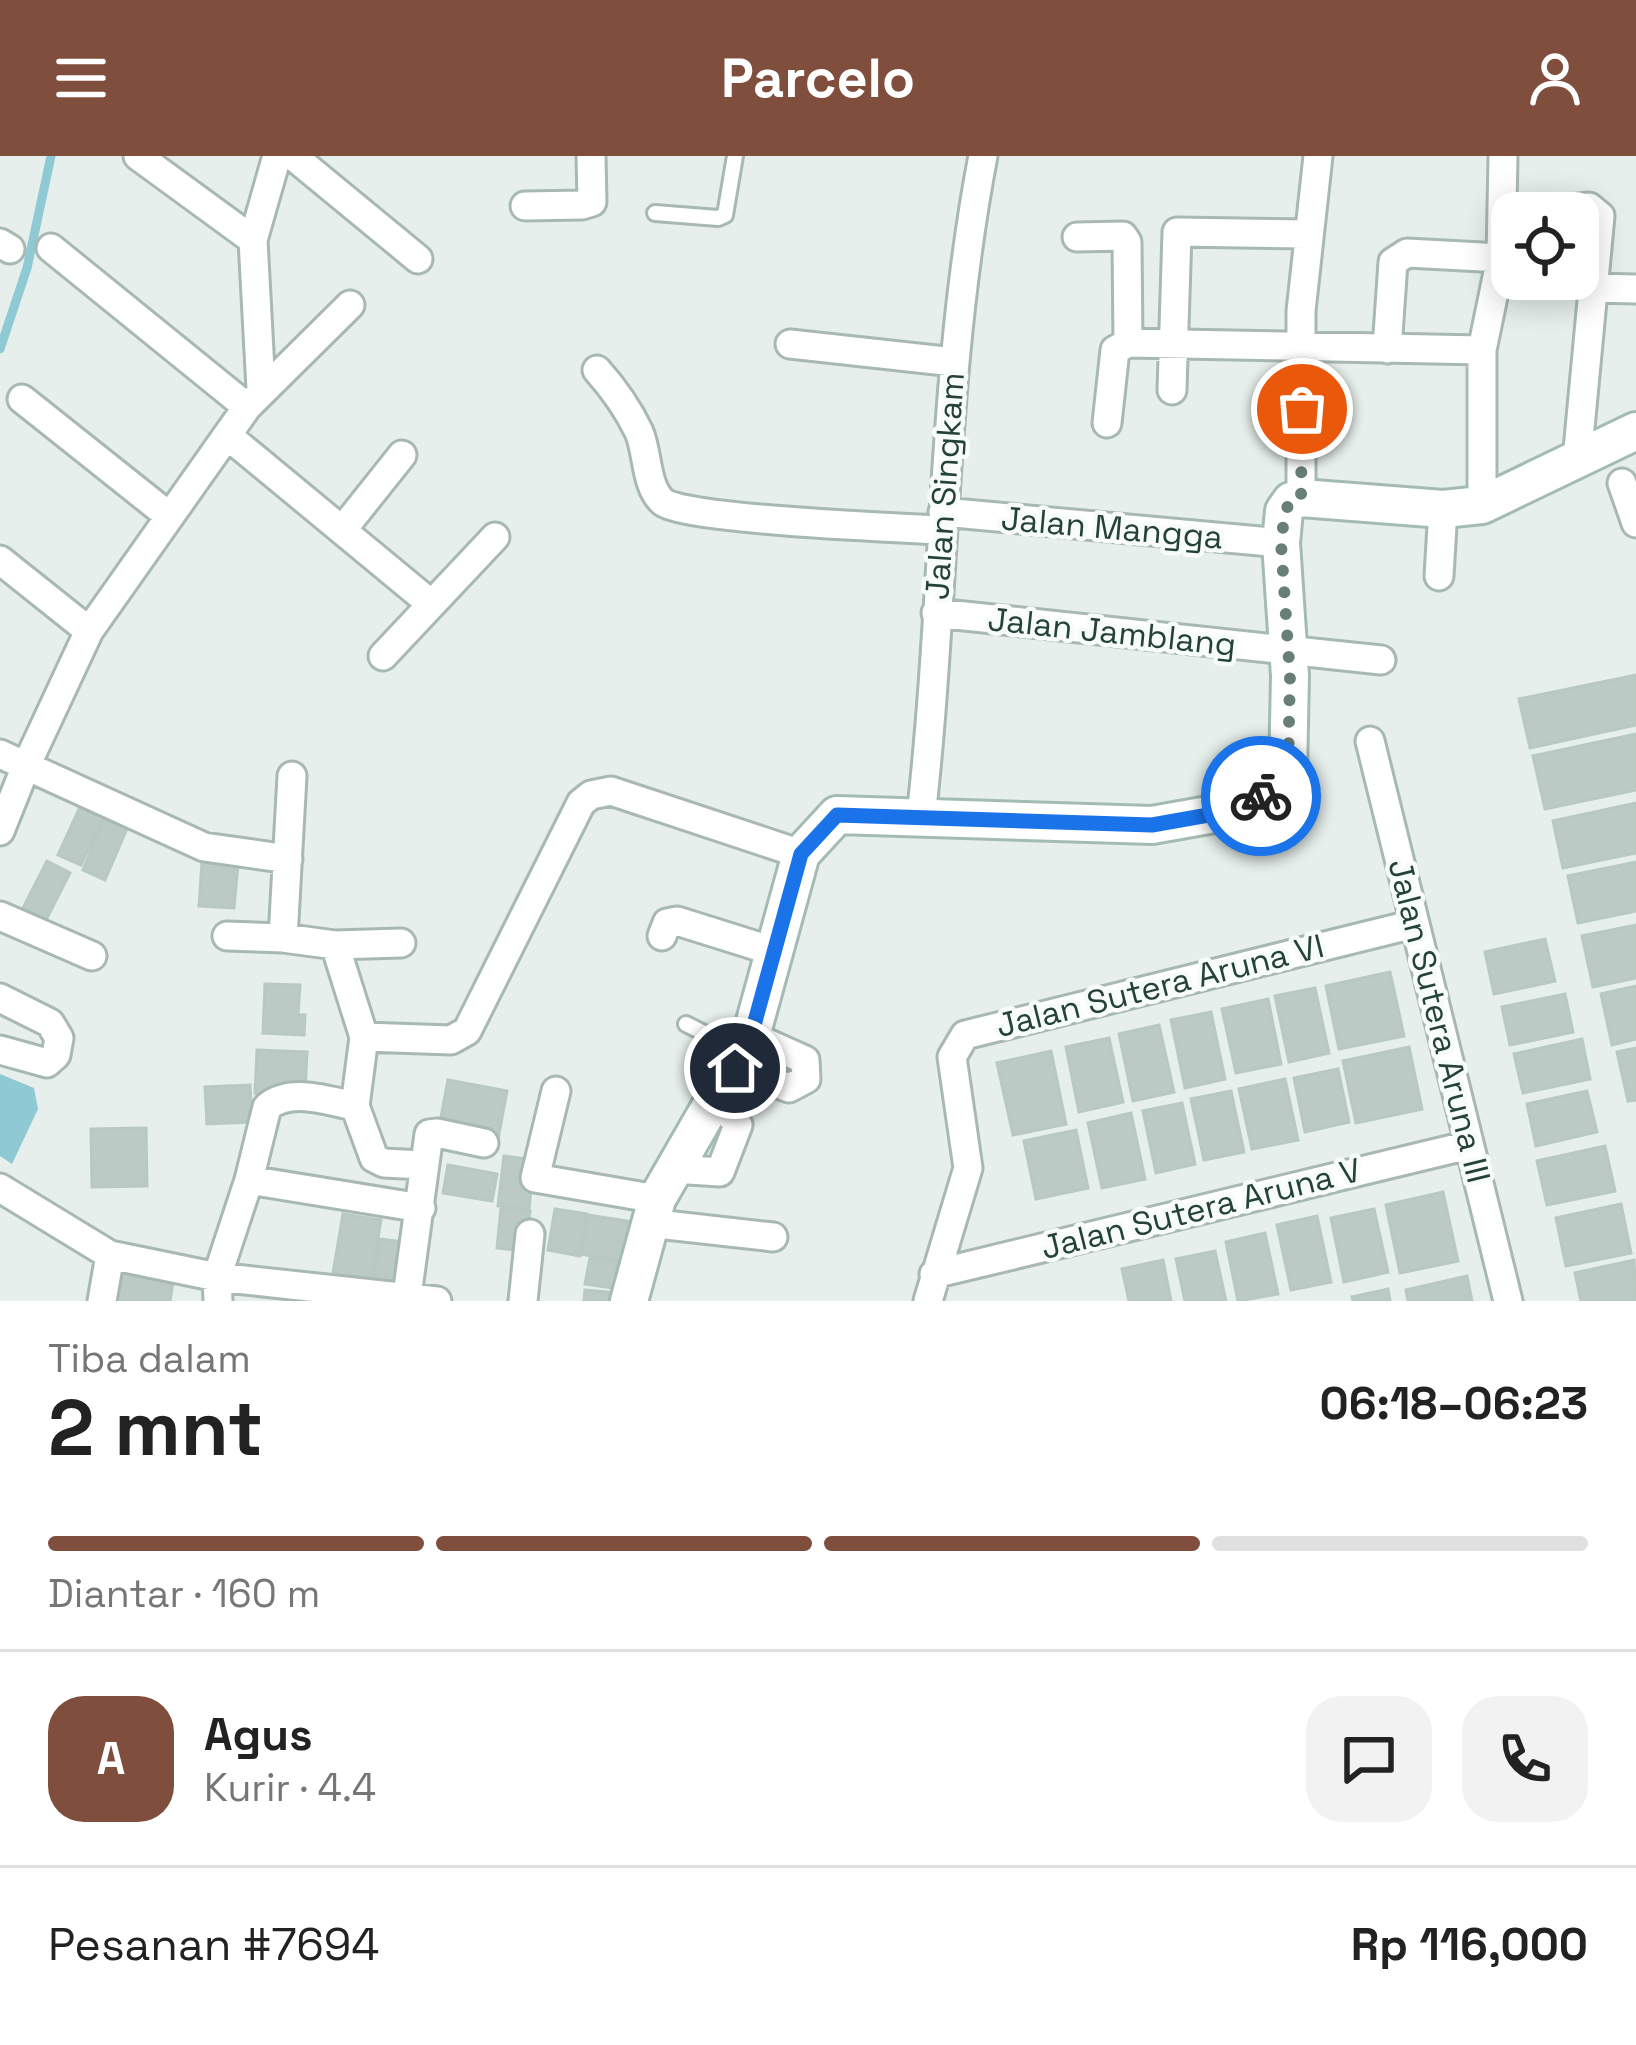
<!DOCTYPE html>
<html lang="id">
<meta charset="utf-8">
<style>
:root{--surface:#fff;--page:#f2f2f2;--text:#222;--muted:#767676;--line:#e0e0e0;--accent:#804e3d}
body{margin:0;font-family:"Space Grotesk",sans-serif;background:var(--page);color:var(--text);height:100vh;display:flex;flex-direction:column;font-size:45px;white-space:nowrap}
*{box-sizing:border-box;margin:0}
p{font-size:39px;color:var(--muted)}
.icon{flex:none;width:66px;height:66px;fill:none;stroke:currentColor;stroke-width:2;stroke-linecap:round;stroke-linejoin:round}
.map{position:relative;height:1145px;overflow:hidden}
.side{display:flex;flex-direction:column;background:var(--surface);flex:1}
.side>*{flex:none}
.fabs{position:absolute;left:1491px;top:36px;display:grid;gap:24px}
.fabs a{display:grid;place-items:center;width:108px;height:108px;border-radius:24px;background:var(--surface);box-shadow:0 6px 30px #0003;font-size:60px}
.pin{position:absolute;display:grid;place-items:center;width:102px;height:102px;color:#fff;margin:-51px;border:6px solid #fff;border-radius:50%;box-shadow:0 3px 12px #0007}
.courier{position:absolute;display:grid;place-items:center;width:120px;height:120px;margin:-60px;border:9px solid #1a73e8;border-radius:50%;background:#fff;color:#222;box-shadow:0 3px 15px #0007}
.overview em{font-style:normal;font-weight:800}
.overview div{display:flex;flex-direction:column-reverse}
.overview{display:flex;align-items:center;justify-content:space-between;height:204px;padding:0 48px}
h1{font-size:78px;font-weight:800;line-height:90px}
.bar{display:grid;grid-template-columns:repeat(4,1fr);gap:18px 12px;align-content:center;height:144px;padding:0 48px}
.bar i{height:15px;border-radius:9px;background:var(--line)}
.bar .active{background:var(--accent)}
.bar p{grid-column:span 4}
.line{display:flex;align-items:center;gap:30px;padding:0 48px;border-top:3px solid var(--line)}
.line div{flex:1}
.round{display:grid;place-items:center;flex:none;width:126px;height:126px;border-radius:36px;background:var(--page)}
header{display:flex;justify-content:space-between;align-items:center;height:156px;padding:0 48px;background:var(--accent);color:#fff;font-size:54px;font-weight:800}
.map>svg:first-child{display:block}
.water{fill:#8ec9d4}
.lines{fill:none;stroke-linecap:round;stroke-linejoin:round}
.stream{stroke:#8ec9d4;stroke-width:9}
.building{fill:#bbcac4;stroke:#b8c9c2;stroke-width:3}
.lane-casing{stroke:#a8b8b2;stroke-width:20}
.street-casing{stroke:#a8b8b2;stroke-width:33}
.secondary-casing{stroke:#a4bbb3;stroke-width:42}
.lane{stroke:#fff;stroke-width:14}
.street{stroke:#fff;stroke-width:27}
.secondary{stroke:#fff;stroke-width:36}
.done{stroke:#687f78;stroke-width:12;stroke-dasharray:0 21.6}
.route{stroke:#1a73e8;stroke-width:15}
.labels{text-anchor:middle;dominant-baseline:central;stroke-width:9;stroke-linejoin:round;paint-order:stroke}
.street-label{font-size:33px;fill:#24423a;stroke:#f7fbf9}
</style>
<header><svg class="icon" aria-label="menu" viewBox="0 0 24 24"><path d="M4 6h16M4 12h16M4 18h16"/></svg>Parcelo<svg class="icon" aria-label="person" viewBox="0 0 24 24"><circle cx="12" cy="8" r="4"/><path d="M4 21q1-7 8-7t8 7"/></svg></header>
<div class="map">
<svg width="1636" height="1145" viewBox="0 0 1636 1145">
<rect width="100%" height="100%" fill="#e6efeb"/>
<!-- water -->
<path class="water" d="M0 918 34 932 38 953 12 1008 0 1000Z"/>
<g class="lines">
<!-- stream -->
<path class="stream" d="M0 193 27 112 51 0"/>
</g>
<!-- building -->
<path class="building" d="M1636 519V569L1530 592 1519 543Z
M1636 578V634L1545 653 1533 600Z
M1636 647V697L1563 712 1553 665Z
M80 651 103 661 81 709 58 699Z
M105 661 128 670 105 724 83 714Z
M47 705 70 717 46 764 23 752Z
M202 706 238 708 234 752 199 750Z
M1636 706V755L1578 767 1568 720Z
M1636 769V822L1593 831 1582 780Z
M1545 783 1555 825 1494 838 1485 796Z
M1390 816 1404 880 1339 893 1326 830Z
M265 828 300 829 298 859H305L304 879 263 877Z
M1636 830V883L1612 889 1601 838Z
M1315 832 1329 897 1289 906 1275 840Z
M1565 838 1573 876 1510 889 1502 851Z
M1268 843 1281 908 1236 917 1222 853Z
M1211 856 1225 923 1185 932 1171 864Z
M1159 869 1174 936 1133 945 1119 878Z
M1109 882 1123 946 1079 956 1066 891Z
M1582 883 1590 923 1523 937 1514 898Z
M1409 891 1422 953 1356 967 1343 905Z
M1636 892V944L1628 945 1617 896Z
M257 894 307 896 305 939 255 937Z
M1051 895 1066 968 1013 979 997 907Z
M1338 913 1349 966 1305 976 1294 922Z
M1285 923 1298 984 1252 993 1239 933Z
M448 924 507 935 498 983 439 972Z
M250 929 252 966 207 968 205 931Z
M1231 935 1244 996 1204 1004 1191 943Z
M1587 935 1597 976 1536 990 1527 948Z
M1182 947 1195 1008 1156 1017 1143 955Z
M1131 957 1145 1023 1102 1032 1088 967Z
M146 972 147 1030 92 1031 91 973Z
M1076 974 1088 1032 1036 1043 1024 985Z
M1605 990 1615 1035 1547 1049 1537 1005Z
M504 1000 534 1004 529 1053 498 1050Z
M448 1009 497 1018 492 1045 443 1037Z
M1443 1036 1458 1105 1400 1117 1386 1049Z
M1621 1048 1631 1097 1566 1110 1556 1062Z
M501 1052 530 1055 525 1095 497 1092Z
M555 1053 587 1058 580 1100 548 1094Z
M1374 1053 1388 1116 1344 1126 1331 1062Z
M343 1058 381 1064 371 1123 333 1117Z
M588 1059 633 1066 626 1106 581 1098Z
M1317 1060 1331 1126 1291 1134 1277 1069Z
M1265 1077 1278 1138 1238 1145 1226 1086Z
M380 1083 412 1087 406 1134 373 1130Z
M1215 1095 1226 1145H1185L1176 1103Z
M590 1102 624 1107 620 1133 585 1128Z
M1163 1104 1171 1145H1129L1122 1113Z
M1634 1104 1636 1145H1581L1575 1117Z
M115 1115 173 1126 170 1145H109Z
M1467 1120 1472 1145H1408L1406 1134Z
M1388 1133 1390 1145H1353L1352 1141Z
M585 1134 619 1137 618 1145H584Z"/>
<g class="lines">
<defs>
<path id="lane" d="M655 57 718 62 725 59 735 0
M686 868 738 894"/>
<path id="street" d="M138 0 253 84
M293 0 418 103
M525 50 582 49 592 46 591 0
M1530 57 1589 51 1600 60 1577 304
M1077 81 1123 80 1127 86 1128 187
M0 87 10 93
M51 92 247 251
M1591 132 1636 133
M790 188 954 206
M1387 193 1393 106 1407 97 1501 102
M597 214C614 233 628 253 639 276 648 296 645 330 663 346 682 363 901 372 941 374
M261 233 253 84 277 0
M1172 234 1177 76 1307 78
M22 243 169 360
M1107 267 1115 194 1128 187 1482 194
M228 280 430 447
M1622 327 1636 367
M1301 342V155L1318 0
M1482 349V194L1501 102 1503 0
M943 356 1281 387
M343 373 402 299
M0 404 89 475
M1439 420 1443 353
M936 457 1381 504
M383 500 495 381
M1370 585 1508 1145
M0 598 204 691 288 703
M292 620 283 782 335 789 401 787
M921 661C946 441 941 218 983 0
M0 675 26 610 89 475 247 251 350 149
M0 760 92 800
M227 780 283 782
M662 780 667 767 677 765 776 796
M335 789 364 881
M0 842 50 867 59 882 56 899 47 907 0 894
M735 912 789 932 806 923 805 904 751 880
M556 935 535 1022 657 1043
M423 1009 384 1007 374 1002 355 950 364 881 451 884 467 875 581 647 591 639 611 635 801 698
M673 1013 720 1016 738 969 716 941
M249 1024 421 1052
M0 1032 110 1099 217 1121 437 1145
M648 1067 773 1081
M934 1118 1469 989
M407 1140 429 978 437 977 484 987
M102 1145 110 1099
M218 1145 217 1121 249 1024 267 951C291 931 327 945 355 950
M523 1145 530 1078
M928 1145 968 1012 952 901 965 879 1414 768"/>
<path id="secondary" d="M629 1145 657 1043 751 880 801 698 837 659 1152 669 1248 652 1288 616 1290 520 1281 387 1284 355 1291 345 1301 342 1443 353 1482 349 1636 275"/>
</defs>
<!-- lane casing -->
<use href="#lane" class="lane-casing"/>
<!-- street casing -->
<use href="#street" class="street-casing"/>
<!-- secondary casing -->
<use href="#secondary" class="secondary-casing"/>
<!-- lane -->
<use href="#lane" class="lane"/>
<!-- street -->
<use href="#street" class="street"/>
<!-- secondary -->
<use href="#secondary" class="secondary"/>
</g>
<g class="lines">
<!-- done -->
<path class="done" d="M1261 640 1288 616 1290 520 1281 387 1285 355 1291 345 1301 342 1302 253"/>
<!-- route -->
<path class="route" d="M735 912 751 880 801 698 837 659 1152 669 1248 652 1261 640"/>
</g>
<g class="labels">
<!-- street labels -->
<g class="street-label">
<text transform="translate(945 330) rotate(-86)">Jalan Singkam</text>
<text transform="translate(1112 372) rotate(5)">Jalan Mangga</text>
<text transform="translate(1112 476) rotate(6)">Jalan Jamblang</text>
<text transform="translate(1160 830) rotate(-14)">Jalan Sutera Aruna VI</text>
<text transform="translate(1439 865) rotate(76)">Jalan Sutera Aruna III</text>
<text transform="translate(1201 1053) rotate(-14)">Jalan Sutera Aruna V</text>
</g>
</g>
</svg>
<div class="fabs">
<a><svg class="icon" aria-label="locate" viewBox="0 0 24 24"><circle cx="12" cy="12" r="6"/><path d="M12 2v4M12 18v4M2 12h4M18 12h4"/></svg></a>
</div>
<div class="pin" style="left:1302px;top:253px;background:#ea580c"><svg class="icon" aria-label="bag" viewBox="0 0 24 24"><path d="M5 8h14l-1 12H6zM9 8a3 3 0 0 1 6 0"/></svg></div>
<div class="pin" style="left:735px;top:912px;background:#1f2937"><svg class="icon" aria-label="home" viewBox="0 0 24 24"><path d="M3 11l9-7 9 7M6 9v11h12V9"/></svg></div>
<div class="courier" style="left:1261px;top:640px"><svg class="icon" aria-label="bike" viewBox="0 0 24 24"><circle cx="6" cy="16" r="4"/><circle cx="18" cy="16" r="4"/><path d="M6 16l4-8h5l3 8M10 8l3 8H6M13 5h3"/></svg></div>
</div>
<section class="side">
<div class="overview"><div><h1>2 mnt</h1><p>Tiba dalam</p></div><em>06:18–06:23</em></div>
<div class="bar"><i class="active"></i><i class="active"></i><i class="active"></i><i></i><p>Diantar · 160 m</p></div>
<div class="line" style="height:216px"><b class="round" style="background:var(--accent);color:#fff">A</b><div><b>Agus</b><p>Kurir · 4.4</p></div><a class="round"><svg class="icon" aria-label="chat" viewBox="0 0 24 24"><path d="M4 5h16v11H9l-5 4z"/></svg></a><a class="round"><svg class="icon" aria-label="phone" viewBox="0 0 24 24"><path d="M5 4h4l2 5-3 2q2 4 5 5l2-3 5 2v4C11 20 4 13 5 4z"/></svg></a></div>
<div class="line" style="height:156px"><div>Pesanan #7694</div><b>Rp 116,000</b></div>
</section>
